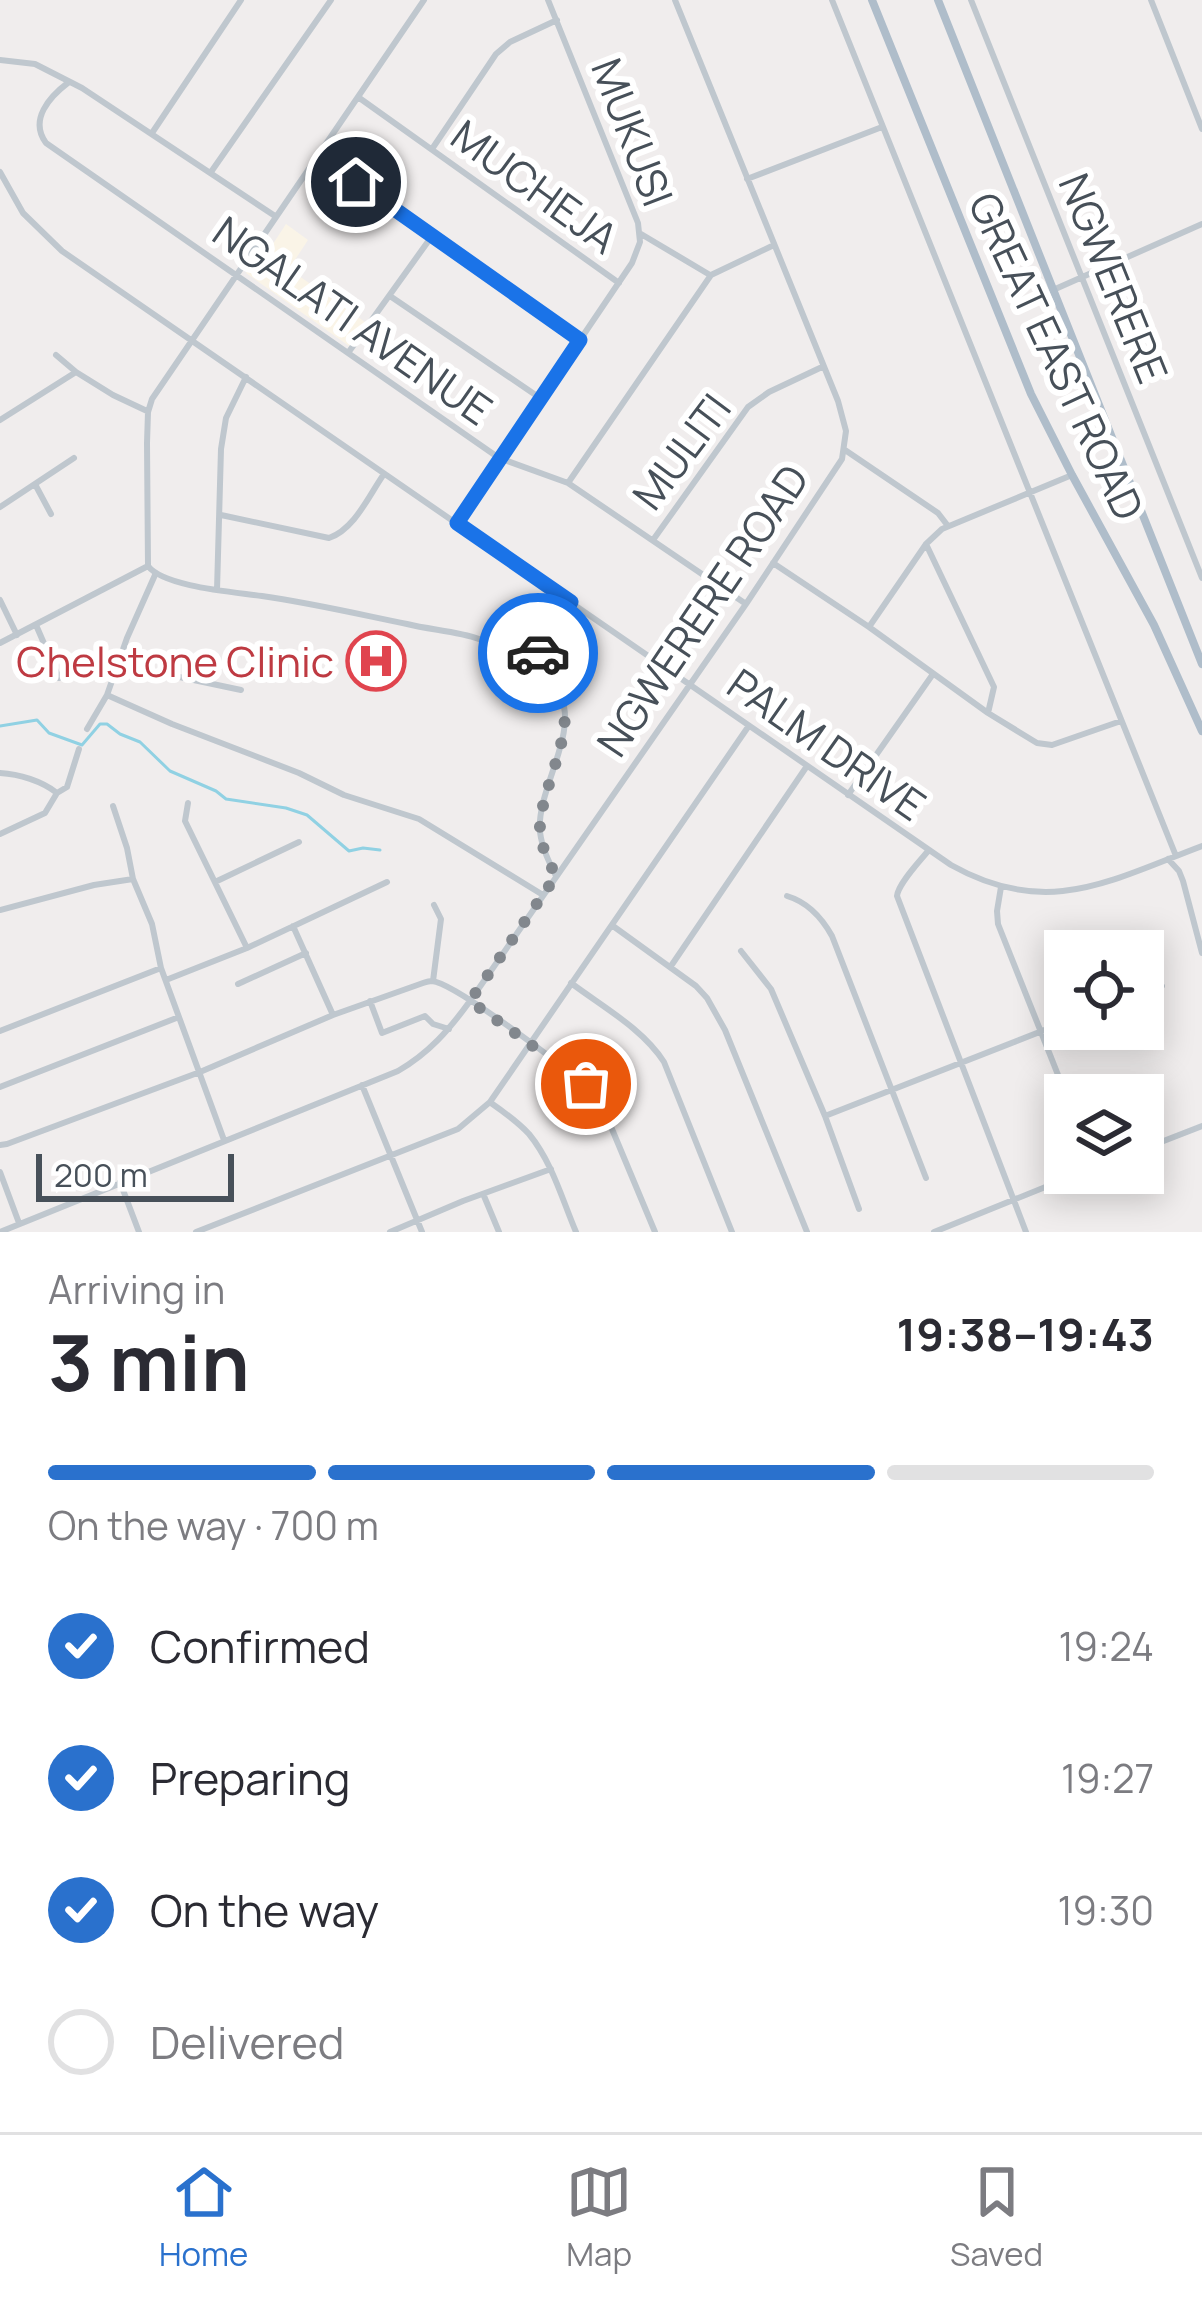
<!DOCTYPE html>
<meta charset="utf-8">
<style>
:root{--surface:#fff;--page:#f7f7f7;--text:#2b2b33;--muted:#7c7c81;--line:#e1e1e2;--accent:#2a71cd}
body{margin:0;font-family:Manrope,sans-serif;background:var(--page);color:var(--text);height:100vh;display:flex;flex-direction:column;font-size:45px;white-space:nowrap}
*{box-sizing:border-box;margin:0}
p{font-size:39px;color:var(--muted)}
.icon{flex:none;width:66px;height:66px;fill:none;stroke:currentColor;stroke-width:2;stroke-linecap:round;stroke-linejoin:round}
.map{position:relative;height:1232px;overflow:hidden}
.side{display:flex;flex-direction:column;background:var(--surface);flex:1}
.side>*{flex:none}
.fabs{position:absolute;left:1044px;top:930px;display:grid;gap:24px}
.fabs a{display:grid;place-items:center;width:120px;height:120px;border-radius:0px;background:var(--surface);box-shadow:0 6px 30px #0003;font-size:60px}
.scale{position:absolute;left:36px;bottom:30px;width:198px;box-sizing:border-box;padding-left:12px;border:6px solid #475059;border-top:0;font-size:33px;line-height:42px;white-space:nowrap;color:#475059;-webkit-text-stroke:9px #fff;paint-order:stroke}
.pin{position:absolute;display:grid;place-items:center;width:102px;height:102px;color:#fff;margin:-51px;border:6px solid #fff;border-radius:50%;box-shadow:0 3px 12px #0007}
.courier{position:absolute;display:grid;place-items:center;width:120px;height:120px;margin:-60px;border:9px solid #1a73e8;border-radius:50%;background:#fff;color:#222;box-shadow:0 3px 15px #0007}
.head em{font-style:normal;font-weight:700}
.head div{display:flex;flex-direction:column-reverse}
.head{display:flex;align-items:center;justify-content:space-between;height:204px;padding:0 48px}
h1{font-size:78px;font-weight:700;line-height:90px}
.bar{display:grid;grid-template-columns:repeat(4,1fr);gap:18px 12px;align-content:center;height:144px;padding:0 48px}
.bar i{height:15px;border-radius:9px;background:var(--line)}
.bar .active{background:var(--accent)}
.bar p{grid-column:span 4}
ol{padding:0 48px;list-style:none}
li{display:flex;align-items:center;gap:36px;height:132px}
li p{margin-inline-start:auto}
li .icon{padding:12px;border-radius:50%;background:var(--accent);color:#fff;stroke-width:4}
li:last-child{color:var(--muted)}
li i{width:66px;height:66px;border:6px solid var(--line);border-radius:50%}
.tab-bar{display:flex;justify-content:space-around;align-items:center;height:168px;border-top:3px solid var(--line);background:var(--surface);font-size:33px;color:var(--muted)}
.tab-bar a{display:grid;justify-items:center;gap:6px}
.tab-bar .active{color:var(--accent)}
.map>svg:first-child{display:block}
.commercial{fill:#faf4e7}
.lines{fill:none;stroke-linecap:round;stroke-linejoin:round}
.stream{stroke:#90d1e3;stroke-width:3}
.minor{stroke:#bfc7ce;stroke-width:6}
.major{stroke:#afbdca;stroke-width:8}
.done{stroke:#82878d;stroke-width:12;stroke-dasharray:0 21.6}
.route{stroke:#1a73e8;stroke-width:15}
.labels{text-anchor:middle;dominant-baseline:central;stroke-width:12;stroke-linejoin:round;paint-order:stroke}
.street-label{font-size:42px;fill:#475059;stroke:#fff}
.health-label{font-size:42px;fill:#be3a42;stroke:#fff;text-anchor:end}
</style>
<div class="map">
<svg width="1202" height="1232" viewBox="0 0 1202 1232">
<rect width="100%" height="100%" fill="#f0eded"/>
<!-- commercial -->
<path class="commercial" d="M286 224 308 240 289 269 365 322 349 346 246 273 262 250 267 253Z"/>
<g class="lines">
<!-- stream -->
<path class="stream" d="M0 726 37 720 49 733 82 745 100 724H107L120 734 140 742 170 771 216 791 226 799 286 808 307 815 349 851 363 848 380 850"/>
<!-- minor -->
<path class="minor" d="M424 0 152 399 148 412 147 443 148 566C164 587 235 592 262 596 311 603 358 614 407 624 431 630 457 631 479 639 503 648 551 674 561 697 578 735 536 791 540 832 542 848 549 862 556 876
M832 0 1176 856
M971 0 1202 578
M1151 0 1202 129
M0 60 35 64 82 88 275 216
M69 82C49 97 29 120 46 143L499 458 568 483 746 604
M358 97 619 283
M152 133 241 0
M432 149 496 54 510 42 557 20
M318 156 580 340
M0 172 23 213 62 251 951 865C1047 919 1109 881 1202 846
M211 172 331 0
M747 179 882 127
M641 234 710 275
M1053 290 1202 224
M390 296 540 398
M348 353 432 236
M56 355 76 372
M0 420 76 372 113 395 147 411
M845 450 938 513 948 526
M568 483 711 275 774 245
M36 486 51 514
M0 507 74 458
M221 515 329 538C355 529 369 495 384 474
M457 522 632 263 640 242 638 223 548 0
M653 540 748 407 769 392 822 367
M926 544 994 687 988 713
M773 563 869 627 988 713 1037 743 1052 745 1121 721
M217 590 221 449 226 418 246 377
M0 600 17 635
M36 625 59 678
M869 627 926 544 942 529 1072 475
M0 643 148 566
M120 658 151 671 241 690
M529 666 571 602
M107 695 172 724 299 773 344 795 419 819 543 895
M87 729 107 695 127 638 155 575
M0 773C19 774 42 781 57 793
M848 795 933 674
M188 803 185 821 247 948
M113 806 127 848 133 879 152 924 161 968
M0 834 45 813 57 793 67 787 79 749
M928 851C919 862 898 884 897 896L1026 1232
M1168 859 1179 871 1183 881 1202 953
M215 882 299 842
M1001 887 997 911 998 924 1066 1095
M787 896C807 902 822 918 832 936L926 1178
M0 910 94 885 133 879
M293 926 333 1015
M613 926 696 986 707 998 725 1030 807 1232
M741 951 771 989 825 1116 859 1209
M671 966 807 766
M166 980 247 948 387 882
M433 981 441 919 434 905
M571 983C603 1007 643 1029 664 1062L732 1232
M238 984 306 953
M1143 992 1162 986
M370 1001 382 1033 425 1016 433 1024 449 1029
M0 1031 161 968 224 1140
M362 1085 422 1232
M0 1087 179 1017
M491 1103C504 1112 518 1122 529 1134 552 1162 562 1199 576 1232
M825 1116 1065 1022
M0 1145 7 1144 200 1072 333 1015 423 983C426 982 429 981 432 981 455 983 580 1077 599 1098L655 1232
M1143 1149 1202 1126
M0 1172 19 1223
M120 1182 139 1232
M484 1196 499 1232
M0 1232 398 1071C429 1053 449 1030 470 1001L746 604 842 459 846 431 838 401 675 0
M196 1232 458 1129 490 1102 748 727
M390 1232 463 1201 551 1169
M934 1232 1080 1173"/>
<!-- major -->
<path class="major" d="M872 0 1031 394 1072 475 1154 625 1202 731
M938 0 1202 664"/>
</g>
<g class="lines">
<!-- done -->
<path class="done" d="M538 653 529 666C539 674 551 681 558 691 581 726 538 791 540 831 541 847 549 862 556 876L470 1001 586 1084"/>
<!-- route -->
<path class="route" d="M356 182 580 340 457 523 571 602 538 653"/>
</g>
<!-- icons -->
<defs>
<symbol id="hospital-ring" viewBox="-11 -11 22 22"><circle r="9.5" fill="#fff" stroke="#e0444e" stroke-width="1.5"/><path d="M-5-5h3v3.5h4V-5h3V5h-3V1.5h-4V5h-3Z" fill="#e0444e"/></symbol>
</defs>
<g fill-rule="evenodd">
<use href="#hospital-ring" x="343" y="628" width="66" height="66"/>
</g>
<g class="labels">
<!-- street labels -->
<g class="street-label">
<text transform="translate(633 132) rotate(69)">MUKUSI</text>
<text transform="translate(535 186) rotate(36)">MUCHEJA</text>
<text transform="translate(1114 278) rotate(68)">NGWERERE</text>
<text transform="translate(353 320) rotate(35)">NGALATI AVENUE</text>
<text transform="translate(1057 356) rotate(65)">GREAT EAST ROAD</text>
<text transform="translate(681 451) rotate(-53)">MULITI</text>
<text transform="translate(702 610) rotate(-56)">NGWERERE ROAD</text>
<text transform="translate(827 744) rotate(35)">PALM DRIVE</text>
</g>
<!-- health labels -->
<g class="health-label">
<text x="334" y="661">Chelstone Clinic</text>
</g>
</g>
</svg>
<div class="fabs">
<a><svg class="icon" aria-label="locate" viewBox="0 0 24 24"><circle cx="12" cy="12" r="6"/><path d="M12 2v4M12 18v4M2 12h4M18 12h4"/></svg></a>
<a><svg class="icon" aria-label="layers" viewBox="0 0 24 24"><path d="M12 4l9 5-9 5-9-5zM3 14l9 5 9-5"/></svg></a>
</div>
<div class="scale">200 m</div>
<div class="pin" style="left:586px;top:1084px;background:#ea580c"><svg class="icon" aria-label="bag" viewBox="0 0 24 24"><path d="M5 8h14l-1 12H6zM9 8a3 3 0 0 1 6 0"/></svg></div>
<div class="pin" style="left:356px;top:182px;background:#1f2937"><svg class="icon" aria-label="home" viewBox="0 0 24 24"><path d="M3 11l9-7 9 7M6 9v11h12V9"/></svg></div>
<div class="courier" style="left:538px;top:653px"><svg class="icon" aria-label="car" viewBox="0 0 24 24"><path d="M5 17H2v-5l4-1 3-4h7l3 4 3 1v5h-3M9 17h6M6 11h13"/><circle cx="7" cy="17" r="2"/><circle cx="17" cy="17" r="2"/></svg></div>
</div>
<section class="side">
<div class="head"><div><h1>3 min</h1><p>Arriving in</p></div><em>19:38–19:43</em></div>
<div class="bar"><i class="active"></i><i class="active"></i><i class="active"></i><i></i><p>On the way · 700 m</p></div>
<ol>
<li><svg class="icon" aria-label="check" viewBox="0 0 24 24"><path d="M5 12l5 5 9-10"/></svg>Confirmed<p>19:24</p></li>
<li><svg class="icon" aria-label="check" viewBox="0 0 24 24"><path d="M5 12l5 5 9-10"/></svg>Preparing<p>19:27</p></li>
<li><svg class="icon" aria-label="check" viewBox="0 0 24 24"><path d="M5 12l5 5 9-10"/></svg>On the way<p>19:30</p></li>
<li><i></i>Delivered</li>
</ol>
</section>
<nav class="tab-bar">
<a class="active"><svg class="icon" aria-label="home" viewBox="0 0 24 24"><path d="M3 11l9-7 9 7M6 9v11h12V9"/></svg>Home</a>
<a><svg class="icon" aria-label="map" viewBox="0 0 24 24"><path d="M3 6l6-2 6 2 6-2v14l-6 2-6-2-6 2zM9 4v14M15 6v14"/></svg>Map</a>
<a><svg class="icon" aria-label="saved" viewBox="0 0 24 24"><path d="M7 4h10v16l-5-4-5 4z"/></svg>Saved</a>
</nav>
